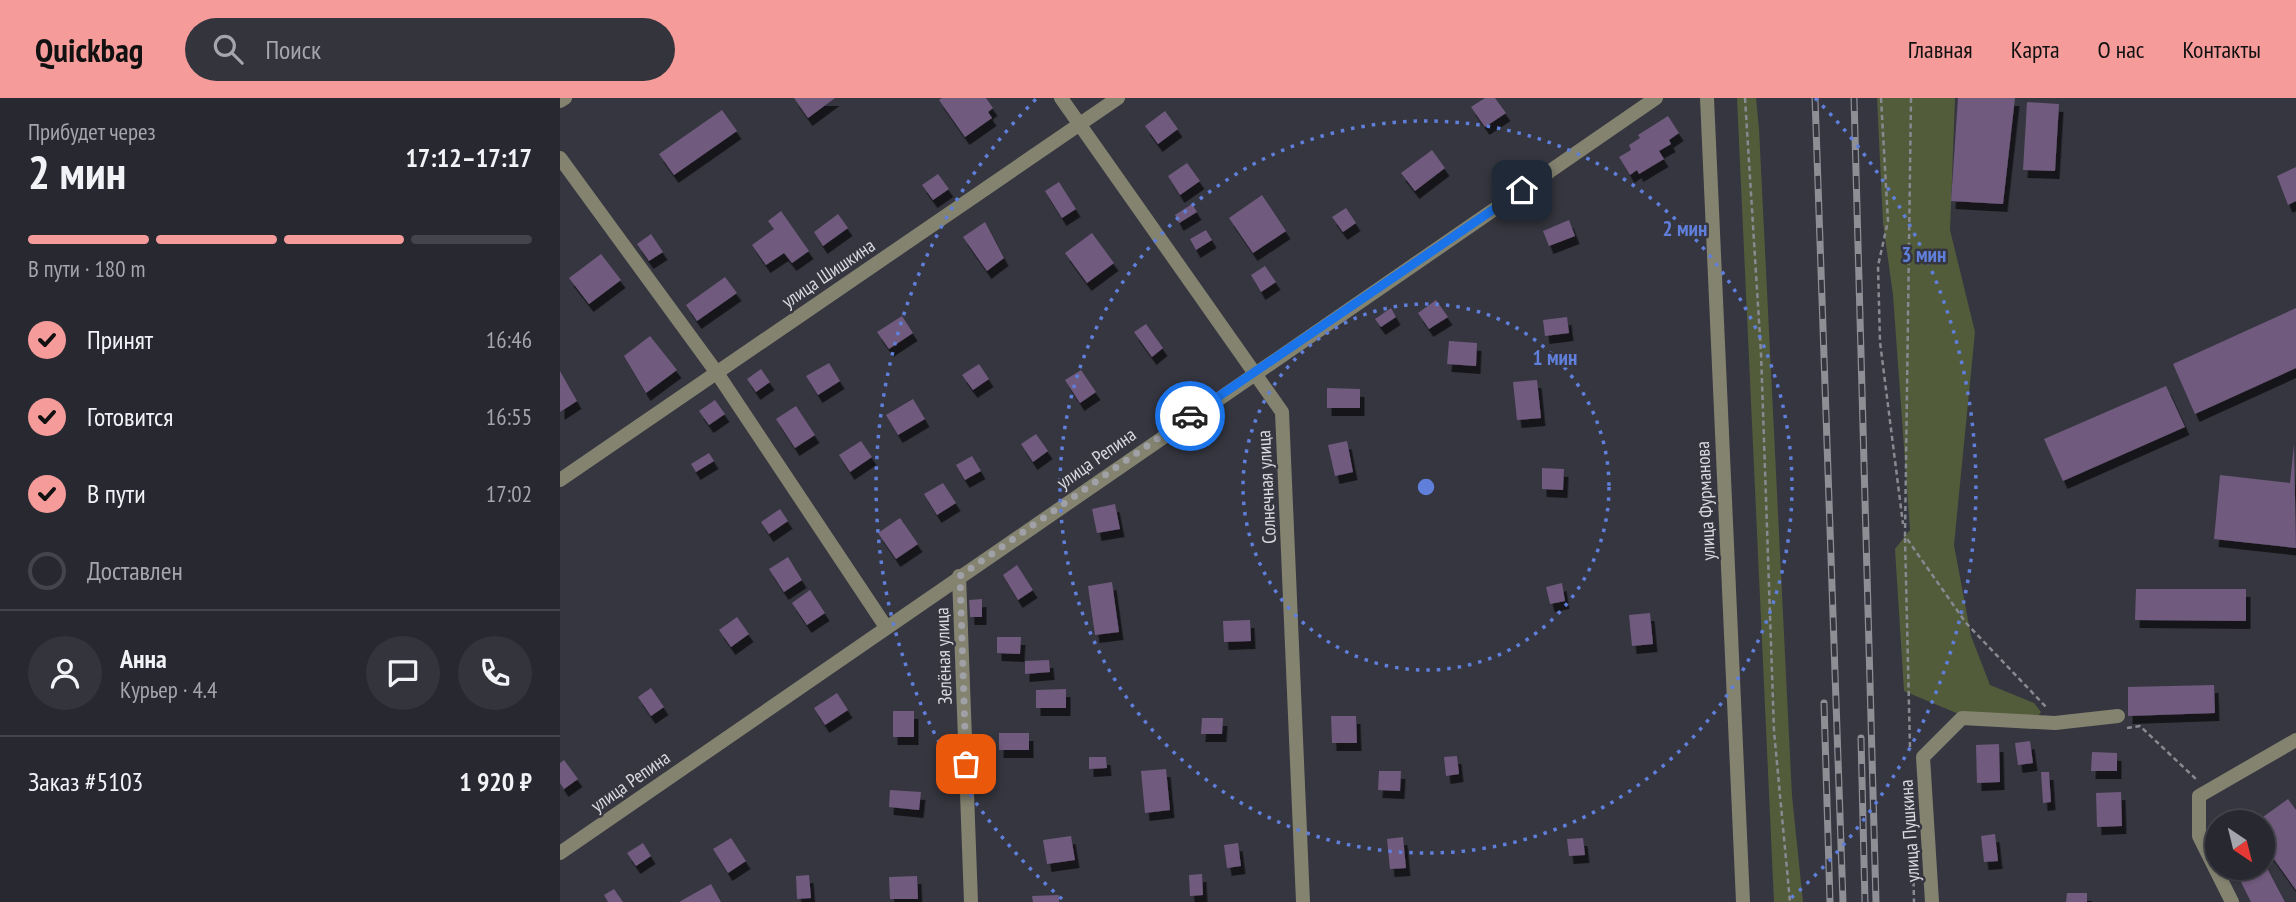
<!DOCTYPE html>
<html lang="ru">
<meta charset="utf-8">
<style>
:root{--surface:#282830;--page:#34343c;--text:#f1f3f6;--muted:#a5a6ab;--line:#44444c;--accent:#f59b9a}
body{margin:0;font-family:"PT Sans Narrow",sans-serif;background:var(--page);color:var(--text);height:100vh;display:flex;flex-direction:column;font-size:26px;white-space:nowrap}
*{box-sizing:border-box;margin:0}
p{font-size:23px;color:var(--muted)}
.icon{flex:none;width:38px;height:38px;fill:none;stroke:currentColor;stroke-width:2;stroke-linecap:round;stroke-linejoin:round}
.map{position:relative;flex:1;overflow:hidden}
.panel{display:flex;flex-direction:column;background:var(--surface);width:560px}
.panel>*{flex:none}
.needle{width:46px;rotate:145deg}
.tools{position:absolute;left:1645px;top:712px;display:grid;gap:14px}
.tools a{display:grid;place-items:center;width:70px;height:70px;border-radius:50%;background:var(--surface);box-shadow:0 2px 5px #0004,0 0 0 2px var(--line);font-size:35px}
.pin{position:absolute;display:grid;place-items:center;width:60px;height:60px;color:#fff;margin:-30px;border-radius:14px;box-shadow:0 4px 10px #0006}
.courier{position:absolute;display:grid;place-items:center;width:70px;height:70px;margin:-35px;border:5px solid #1a73e8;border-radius:50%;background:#fff;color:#222;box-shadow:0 2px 9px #0007}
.headline em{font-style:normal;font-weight:800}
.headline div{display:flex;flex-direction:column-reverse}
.headline{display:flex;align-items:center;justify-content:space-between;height:119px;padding:0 28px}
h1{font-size:46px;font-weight:800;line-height:52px}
.bar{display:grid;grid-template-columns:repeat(4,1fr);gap:10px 7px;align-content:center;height:84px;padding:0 28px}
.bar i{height:9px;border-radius:5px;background:var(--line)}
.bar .current{background:var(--accent)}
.bar p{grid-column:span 4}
.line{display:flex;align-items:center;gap:18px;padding:0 28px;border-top:2px solid var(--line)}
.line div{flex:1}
.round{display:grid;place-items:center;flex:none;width:74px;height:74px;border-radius:37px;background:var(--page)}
ol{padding:0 28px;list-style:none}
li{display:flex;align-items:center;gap:21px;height:77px}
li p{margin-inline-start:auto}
li .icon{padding:7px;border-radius:50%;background:var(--accent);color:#111;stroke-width:4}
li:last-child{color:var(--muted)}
li i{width:38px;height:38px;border:4px solid var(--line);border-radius:50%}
header{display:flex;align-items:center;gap:42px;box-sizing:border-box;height:98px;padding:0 35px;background:var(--accent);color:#111}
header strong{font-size:33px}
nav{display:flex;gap:38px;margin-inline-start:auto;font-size:24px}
.search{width:490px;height:63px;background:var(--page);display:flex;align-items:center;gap:18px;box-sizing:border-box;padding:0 24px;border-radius:38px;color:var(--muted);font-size:26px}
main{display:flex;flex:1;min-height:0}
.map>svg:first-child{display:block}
.green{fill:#525c3a}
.building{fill:#6f5a7d;filter:url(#shadow)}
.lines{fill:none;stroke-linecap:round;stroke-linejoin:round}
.path{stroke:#898991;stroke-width:2.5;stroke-dasharray:5 3.5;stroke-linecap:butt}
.minor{stroke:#848370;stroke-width:14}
.rail-casing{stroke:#8e8e95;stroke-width:7}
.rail{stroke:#363640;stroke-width:4.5;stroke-dasharray:13;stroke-linecap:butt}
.done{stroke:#a0a0a7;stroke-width:7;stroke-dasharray:0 12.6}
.route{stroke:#1a73e8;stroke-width:9}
.ring{fill:none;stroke:#5f7fda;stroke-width:3.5;stroke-dasharray:3.5 7}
.labels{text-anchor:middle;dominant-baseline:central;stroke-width:5;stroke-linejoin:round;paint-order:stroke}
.street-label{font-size:19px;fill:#d9d9df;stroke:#363640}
.centre{fill:#5f7fda;stroke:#363640;stroke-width:3.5}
.ring-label{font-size:21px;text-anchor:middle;font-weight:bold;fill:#5f7fda;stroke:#363640;stroke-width:5;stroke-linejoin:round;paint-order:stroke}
</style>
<header>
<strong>Quickbag</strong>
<div class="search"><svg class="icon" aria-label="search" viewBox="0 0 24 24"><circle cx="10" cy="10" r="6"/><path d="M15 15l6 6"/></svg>Поиск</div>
<nav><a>Главная</a><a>Карта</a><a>О нас</a><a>Контакты</a></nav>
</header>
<main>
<section class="panel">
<div class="headline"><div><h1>2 мин</h1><p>Прибудет через</p></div><em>17:12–17:17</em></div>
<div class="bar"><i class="current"></i><i class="current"></i><i class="current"></i><i></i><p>В пути · 180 m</p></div>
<ol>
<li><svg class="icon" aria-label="check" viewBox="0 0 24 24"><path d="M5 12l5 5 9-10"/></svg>Принят<p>16:46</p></li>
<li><svg class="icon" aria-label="check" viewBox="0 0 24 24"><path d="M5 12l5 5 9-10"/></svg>Готовится<p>16:55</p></li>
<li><svg class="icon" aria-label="check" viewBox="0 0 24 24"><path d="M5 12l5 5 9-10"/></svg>В пути<p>17:02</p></li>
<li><i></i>Доставлен</li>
</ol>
<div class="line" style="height:126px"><a class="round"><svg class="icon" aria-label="person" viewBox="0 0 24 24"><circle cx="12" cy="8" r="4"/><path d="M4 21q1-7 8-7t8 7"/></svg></a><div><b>Анна</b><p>Курьер · 4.4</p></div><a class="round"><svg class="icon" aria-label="chat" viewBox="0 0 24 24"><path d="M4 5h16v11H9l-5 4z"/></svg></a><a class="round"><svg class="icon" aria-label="phone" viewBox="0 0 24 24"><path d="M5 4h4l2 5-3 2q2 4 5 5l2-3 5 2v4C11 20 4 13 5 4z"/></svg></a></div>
<div class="line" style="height:91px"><div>Заказ #5103</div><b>1 920 ₽</b></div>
</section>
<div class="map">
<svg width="1736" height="804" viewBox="0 0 1736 804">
<defs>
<filter id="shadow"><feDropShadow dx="4.5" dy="8" stdDeviation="0" flood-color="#0009"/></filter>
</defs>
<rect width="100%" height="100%" fill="#363640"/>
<!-- green -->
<path class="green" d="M1177 0H1196L1199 31 1232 698 1243 804H1214Z
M1317 0H1395L1390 132 1415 234 1394 447 1411 538 1430 587 1474 605 1481 614 1476 621 1401 617 1344 593 1335 451 1350 432 1333 197 1323 125Z"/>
<!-- building -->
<path class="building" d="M234 0H275L248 20Z
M382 0H426L433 10 428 14 432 20 405 39 379 2Z
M925 0H935L946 15 925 29 911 9Z
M1398 0H1455L1443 106 1391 103Z
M1467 4 1499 6 1495 73 1463 72Z
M162 12 177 33 114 77 99 56Z
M605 13 618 31 598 46 585 28Z
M1108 18 1119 35 1109 42 1111 46 1099 53 1104 61 1079 76 1077 72 1070 77 1059 59 1071 52 1069 47 1080 40 1078 37Z
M872 52 885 70 855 93 841 75Z
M627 65 640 83 620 97 608 78Z
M1736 69V103L1728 107 1717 78Z
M378 76 389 91 373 102 362 87Z
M499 84 516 111 502 120 485 93Z
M702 97 726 133 693 155 669 120Z
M632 106 637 114 619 125 615 117Z
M786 110 796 125 783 134 772 119Z
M221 113 249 153 232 165 224 155 206 167 192 147 214 131 208 123Z
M278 116 288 130 263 148 254 134Z
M1009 122 1015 138 989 148 983 133Z
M425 124 444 160 427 173 403 139Z
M646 132 652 142 636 152 630 141Z
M532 135 554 165 527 185 505 155Z
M91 136 103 154 89 163 77 146Z
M41 156 61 182 29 206 9 180Z
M705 168 716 184 701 194 691 177Z
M165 179 177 195 137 223 126 207Z
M876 202 888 219 869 231 858 215Z
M831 210 836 219 821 229 815 221Z
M1736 210V270L1635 316 1613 266Z
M342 218 353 235 329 251 317 234Z
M1007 219 1009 235 985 238 983 222Z
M586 226 603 250 592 259 574 234Z
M90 238 117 272 86 295 64 258Z
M889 243 917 245 916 268 887 266Z
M269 265 280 283 258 297 246 278Z
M419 266 429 281 413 292 402 277Z
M201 271 210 284 196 294 187 281Z
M521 272 536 294 520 305 505 282Z
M0 273 17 303 0 314Z
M977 282 981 320 957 322 953 284Z
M1606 288 1625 329 1503 383 1484 341Z
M767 290 800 291V310H767Z
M353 301 365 321 338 337 326 317Z
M155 302 165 316 149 327 139 313Z
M236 308 255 337 235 350 216 321Z
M476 336 488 353 473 364 461 346Z
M301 343 312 359 290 374 279 357Z
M787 343 793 374 775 378 768 347Z
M1734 346 1736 450 1654 441 1660 377 1730 385Z
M149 355 154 363 136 374 131 366Z
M412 358 421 373 405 382 396 367Z
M982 370 1004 371 1003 392 982 391Z
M383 385 396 405 377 417 364 396Z
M555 406 560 431 537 435 532 411Z
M220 411 228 423 209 436 201 424Z
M340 420 358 446 336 461 318 435Z
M228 459 242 482 224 494 209 471Z
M457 467 473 492 458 502 443 477Z
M552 484 559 534 535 537 528 488Z
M1002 485 1005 503 990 506 986 489Z
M1576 491H1686V523L1575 522Z
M250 492 265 515 247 527 232 505Z
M422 501V519H410L409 502Z
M1090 515 1093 546 1072 548 1069 517Z
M177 519 189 536 171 549 159 532Z
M690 522 691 543 664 544 663 523Z
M437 539H461L460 556 437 555Z
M489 562 490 574 465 576V563Z
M1654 587 1655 615 1568 618V589Z
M91 590 104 609 91 618 78 599Z
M506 591V610H476V592Z
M277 595 288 612 265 627 254 610Z
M333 613H354V639H333Z
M771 618H796L797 645H772Z
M642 620H663L662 636H641Z
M439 635H469V652H439Z
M1470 643 1473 665 1458 667 1455 645Z
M1439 646 1440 684 1417 685 1416 647Z
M1532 654 1557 655V673H1531Z
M897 658 899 676 886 678 884 659Z
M529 659H546L547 670 529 671Z
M4 662 18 681 4 691 0 685V665Z
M606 671 610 712 585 715 581 673Z
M819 673H841L840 693 818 692Z
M1481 674H1489L1491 704 1483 705Z
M330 692 361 694 359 712 329 709Z
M1561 694 1562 728 1537 729 1536 695Z
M1728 701 1736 712V792L1703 746V724H1696Z
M1435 736 1438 763 1424 764 1421 738Z
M511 738 515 762 487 766 483 742Z
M843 739 846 770 830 771 827 741Z
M171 740 186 763 168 775 153 751Z
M1023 740 1025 757 1009 758 1007 741Z
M83 745 91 758 76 768 67 755Z
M678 745 681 768 667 770 664 747Z
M1707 770 1725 804H1691L1681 784Z
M642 776 643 797 630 798 629 777Z
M249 777 251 800 237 801 236 778Z
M357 778 358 801H330L329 779Z
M151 786 161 804H119Z
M54 791 63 804H48L44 797Z
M1507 795H1527V804H1506Z
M499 797V804H473L472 798Z"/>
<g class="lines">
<!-- path -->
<path class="path" d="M1185 0 1201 255 1214 633 1230 804
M1321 0 1328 123 1318 168 1320 244 1343 426
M1351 0 1345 438 1406 525 1487 610
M1345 440 1350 650
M1567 630 1580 628 1637 682
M1353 758 1354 804"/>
<!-- minor -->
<path class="minor" d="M501 0 722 314 743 804
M1147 0 1183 804
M0 3 5 0
M0 60 157 275 326 529
M0 382 558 0
M399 478 411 804
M0 755 1096 0
M1372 804 1363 659 1402 620 1495 625 1558 618
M1672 804 1639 738V698L1736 642"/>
<defs>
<path id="rail" d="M1255 0 1283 804
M1294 0 1316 804
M1264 605 1270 804
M1301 640 1305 804"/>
</defs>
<!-- rail casing -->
<use href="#rail" class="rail-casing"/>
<!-- rail -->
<use href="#rail" class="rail"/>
</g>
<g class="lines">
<!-- done -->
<path class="done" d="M406 666 400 478 630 318"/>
<!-- route -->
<path class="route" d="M630 318 962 92"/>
</g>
<!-- distance rings -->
<g class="ring">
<circle cx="866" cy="389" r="183"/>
<circle cx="866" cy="389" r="366"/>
<path d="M502 801A550 550 0 0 1 477 0M1255 0A550 550 0 0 1 1230 801"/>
</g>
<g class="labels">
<!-- street labels -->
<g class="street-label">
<text transform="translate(268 175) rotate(-34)">улица Шишкина</text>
<text transform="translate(536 360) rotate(-35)">улица Репина</text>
<text transform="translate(706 389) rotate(-93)">Солнечная улица</text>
<text transform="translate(1145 403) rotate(-93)">улица Фурманова</text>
<text transform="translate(383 558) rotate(-92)">Зелёная улица</text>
<text transform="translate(70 683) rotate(-35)">улица Репина</text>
<text transform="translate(1349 733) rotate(-94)">улица Пушкина</text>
</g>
</g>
<circle cx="866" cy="389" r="10" class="centre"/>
<g class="ring-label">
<text x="1125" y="138">2 мин</text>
<text x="1364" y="164">3 мин</text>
<text x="995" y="267">1 мин</text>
</g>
</svg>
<div class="tools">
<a><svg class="needle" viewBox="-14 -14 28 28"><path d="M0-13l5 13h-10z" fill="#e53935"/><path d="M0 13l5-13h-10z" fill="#a5a6ab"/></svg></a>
</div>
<div class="pin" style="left:406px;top:666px;background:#ea580c"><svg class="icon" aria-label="bag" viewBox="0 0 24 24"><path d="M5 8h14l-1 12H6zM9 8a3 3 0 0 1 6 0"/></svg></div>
<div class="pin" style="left:962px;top:92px;background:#1f2937"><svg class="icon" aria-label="home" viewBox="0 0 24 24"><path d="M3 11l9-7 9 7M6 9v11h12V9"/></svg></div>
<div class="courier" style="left:630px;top:318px"><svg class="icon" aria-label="car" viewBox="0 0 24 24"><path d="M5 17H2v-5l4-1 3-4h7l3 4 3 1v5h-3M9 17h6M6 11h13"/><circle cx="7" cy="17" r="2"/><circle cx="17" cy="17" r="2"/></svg></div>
</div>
</main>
